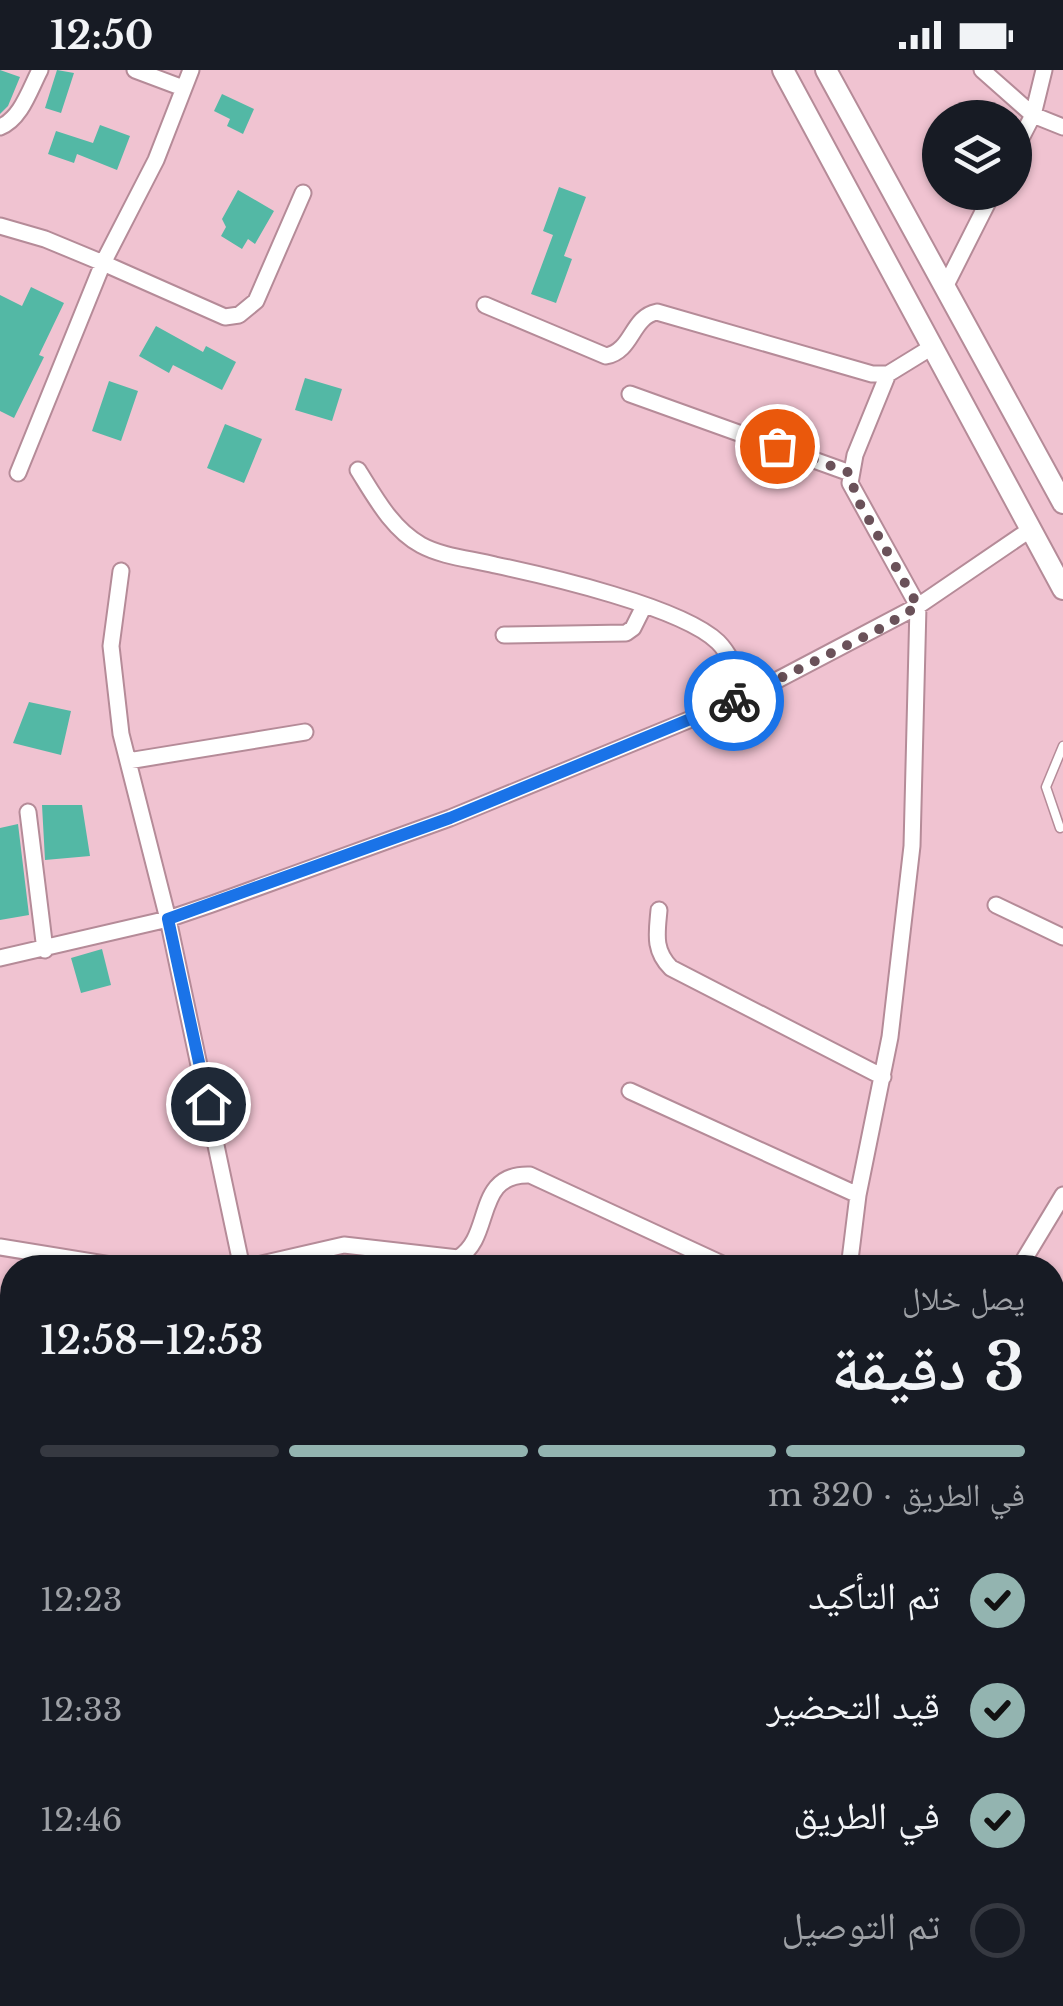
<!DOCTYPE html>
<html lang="ar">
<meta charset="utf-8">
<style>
:root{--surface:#171b24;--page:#20242c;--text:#f1f3f6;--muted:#9ea1a6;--line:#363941;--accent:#93b4b0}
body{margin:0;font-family:"Libre Baskerville","Noto Naskh Arabic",serif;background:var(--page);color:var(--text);direction:rtl;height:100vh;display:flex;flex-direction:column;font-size:38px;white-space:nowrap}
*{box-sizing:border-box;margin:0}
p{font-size:32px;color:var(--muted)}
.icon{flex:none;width:55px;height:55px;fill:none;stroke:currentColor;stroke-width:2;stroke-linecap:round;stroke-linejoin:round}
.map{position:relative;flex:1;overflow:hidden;direction:ltr}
.drawer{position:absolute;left:0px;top:1185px;width:1065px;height:752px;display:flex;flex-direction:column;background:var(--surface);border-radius:40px 40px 0 0;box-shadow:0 2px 8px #0004;direction:rtl}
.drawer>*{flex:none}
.controls{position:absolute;left:922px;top:30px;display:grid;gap:20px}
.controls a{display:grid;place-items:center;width:110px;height:110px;border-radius:50%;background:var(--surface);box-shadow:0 2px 8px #0004;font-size:50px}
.pin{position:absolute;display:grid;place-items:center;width:85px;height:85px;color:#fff;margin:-42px;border:5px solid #fff;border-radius:50%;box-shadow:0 2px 10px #0007}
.courier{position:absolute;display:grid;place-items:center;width:100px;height:100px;margin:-50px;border:8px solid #1a73e8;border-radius:50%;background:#fff;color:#222;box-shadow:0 2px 12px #0007}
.summary em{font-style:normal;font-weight:600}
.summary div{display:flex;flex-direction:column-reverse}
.summary{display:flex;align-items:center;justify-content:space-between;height:170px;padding:0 40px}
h1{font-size:65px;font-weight:600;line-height:75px}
.bar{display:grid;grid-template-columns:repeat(4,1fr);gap:15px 10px;align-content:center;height:120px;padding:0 40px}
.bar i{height:12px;border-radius:8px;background:var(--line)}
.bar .selected{background:var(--accent)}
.bar p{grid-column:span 4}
ol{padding:0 40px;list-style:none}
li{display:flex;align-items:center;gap:30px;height:110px}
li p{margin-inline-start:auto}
li .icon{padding:10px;border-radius:50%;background:var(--accent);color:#111;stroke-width:4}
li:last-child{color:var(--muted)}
li i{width:55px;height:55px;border:5px solid var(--line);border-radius:50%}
.status{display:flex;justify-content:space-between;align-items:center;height:70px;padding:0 50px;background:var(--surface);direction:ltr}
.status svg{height:28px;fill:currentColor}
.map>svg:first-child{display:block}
.building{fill:#53b8a5}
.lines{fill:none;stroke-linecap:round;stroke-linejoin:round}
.service-casing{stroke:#b58b98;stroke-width:11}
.minor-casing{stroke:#b58b98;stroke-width:19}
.secondary-casing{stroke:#b58b98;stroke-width:24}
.service{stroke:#fff;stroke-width:8}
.minor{stroke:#fff;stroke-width:15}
.secondary{stroke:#fff;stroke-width:20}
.done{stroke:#6a5159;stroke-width:10;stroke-dasharray:0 18}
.route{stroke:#1a73e8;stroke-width:12}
</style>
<div class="status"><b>12:50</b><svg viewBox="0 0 49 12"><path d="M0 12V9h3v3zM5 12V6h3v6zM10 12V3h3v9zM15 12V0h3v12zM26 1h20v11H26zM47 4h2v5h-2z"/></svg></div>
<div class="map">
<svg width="1063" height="1936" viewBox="0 0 1063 1936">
<rect width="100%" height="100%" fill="#f0c3d1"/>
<!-- building -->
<path class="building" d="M0 0 20 7 8 36 0 44Z
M57 0 74 3 61 43 45 38Z
M222 24 254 39 243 64 227 56 230 49 214 41Z
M100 55 130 66 117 100 77 84 74 93 48 84 56 61 93 73Z
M559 117 586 127 564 186 572 189 556 233 531 224 553 165 543 161Z
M238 120 274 141 255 174 248 169 242 179 221 166 226 157 222 149Z
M31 217 64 233 39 285 44 287 14 348 0 341V225L22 236Z
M156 256 203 282 206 276 236 292 222 320 173 295 169 303 139 286Z
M305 308 342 319 332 351 295 340Z
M109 311 138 321 121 371 92 361Z
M225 354 262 369 244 413 207 398Z
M29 632 71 641 61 685 13 673Z
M42 735H82L90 786 45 790Z
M18 754 29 845 0 850V758Z
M102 879 111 915 81 923 71 888Z"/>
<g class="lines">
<defs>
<path id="service" d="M1060 758 1046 717 1063 676"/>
<path id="minor" d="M135 0 183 18
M982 0 1033 45 1063 57
M0 57C21 49 30 19 40 0
M1015 80 1033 45 1044 0
M0 156 45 169 103 193 156 90 191 0
M945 217 993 122
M485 235 606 286C633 281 631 247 657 242L872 304H888L932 277
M630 324 850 403
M358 400C375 427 392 459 421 475 443 487 472 489 495 495 547 506 682 537 718 572 732 586 739 608 747 626
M18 403 103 193 225 247 239 245 256 231 303 123
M121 501 111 576 121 664 168 849 242 1198
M504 565 626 563 633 558 644 536
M128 691 305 662
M28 742 45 880
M996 835 1063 867
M659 840C657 863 653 880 671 898L883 1007
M0 888 168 849 212 834 450 748 747 626 918 536 1031 459
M630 1021 858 1125
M0 1177 129 1198
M244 1198 344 1175 458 1188C494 1167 473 1103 530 1105L731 1198
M849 1198 858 1125 890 967 912 776 918 536 850 413 855 385 888 304
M1019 1198 1063 1125
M0 1421 12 1422
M1052 1628 1063 1624
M12 1853V1916
M1011 1925 1024 1936
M73 1936 102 1925
M479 1936 489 1925
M991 1936 1000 1925"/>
<path id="secondary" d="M783 0 1063 519
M826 0 1063 433"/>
</defs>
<!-- service casing -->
<use href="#service" class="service-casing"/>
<!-- minor casing -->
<use href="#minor" class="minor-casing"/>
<!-- secondary casing -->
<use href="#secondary" class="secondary-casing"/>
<!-- service -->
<use href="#service" class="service"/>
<!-- minor -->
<use href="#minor" class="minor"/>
<!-- secondary -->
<use href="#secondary" class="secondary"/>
</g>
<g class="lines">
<!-- done -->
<path class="done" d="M734 631 876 561 918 536 856 427 850 403 777 376"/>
<!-- route -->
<path class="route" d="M208 1034 168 849 450 748 734 631"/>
</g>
</svg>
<div class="controls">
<a><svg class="icon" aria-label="layers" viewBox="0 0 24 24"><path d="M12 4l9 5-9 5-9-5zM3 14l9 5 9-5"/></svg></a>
</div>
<div class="pin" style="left:777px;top:376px;background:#ea580c"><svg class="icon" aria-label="bag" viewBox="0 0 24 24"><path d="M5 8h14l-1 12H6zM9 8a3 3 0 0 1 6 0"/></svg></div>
<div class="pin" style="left:208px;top:1034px;background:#1f2937"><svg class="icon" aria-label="home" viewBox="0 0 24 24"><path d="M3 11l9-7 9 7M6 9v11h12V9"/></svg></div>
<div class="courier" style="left:734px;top:631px"><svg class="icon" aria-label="bike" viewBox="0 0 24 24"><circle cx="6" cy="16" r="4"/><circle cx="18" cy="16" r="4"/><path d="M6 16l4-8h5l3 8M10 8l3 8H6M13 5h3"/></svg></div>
<section class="drawer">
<div class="summary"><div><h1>3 دقيقة</h1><p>يصل خلال</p></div><em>12:53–12:58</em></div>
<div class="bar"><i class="selected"></i><i class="selected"></i><i class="selected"></i><i></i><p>في الطريق · 320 m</p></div>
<ol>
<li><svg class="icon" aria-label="check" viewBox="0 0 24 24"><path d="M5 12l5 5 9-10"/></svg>تم التأكيد<p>12:23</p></li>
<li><svg class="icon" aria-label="check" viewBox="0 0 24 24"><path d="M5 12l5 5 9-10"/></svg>قيد التحضير<p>12:33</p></li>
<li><svg class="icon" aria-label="check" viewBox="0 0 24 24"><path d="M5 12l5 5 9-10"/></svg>في الطريق<p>12:46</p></li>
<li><i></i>تم التوصيل</li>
</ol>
</section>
</div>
